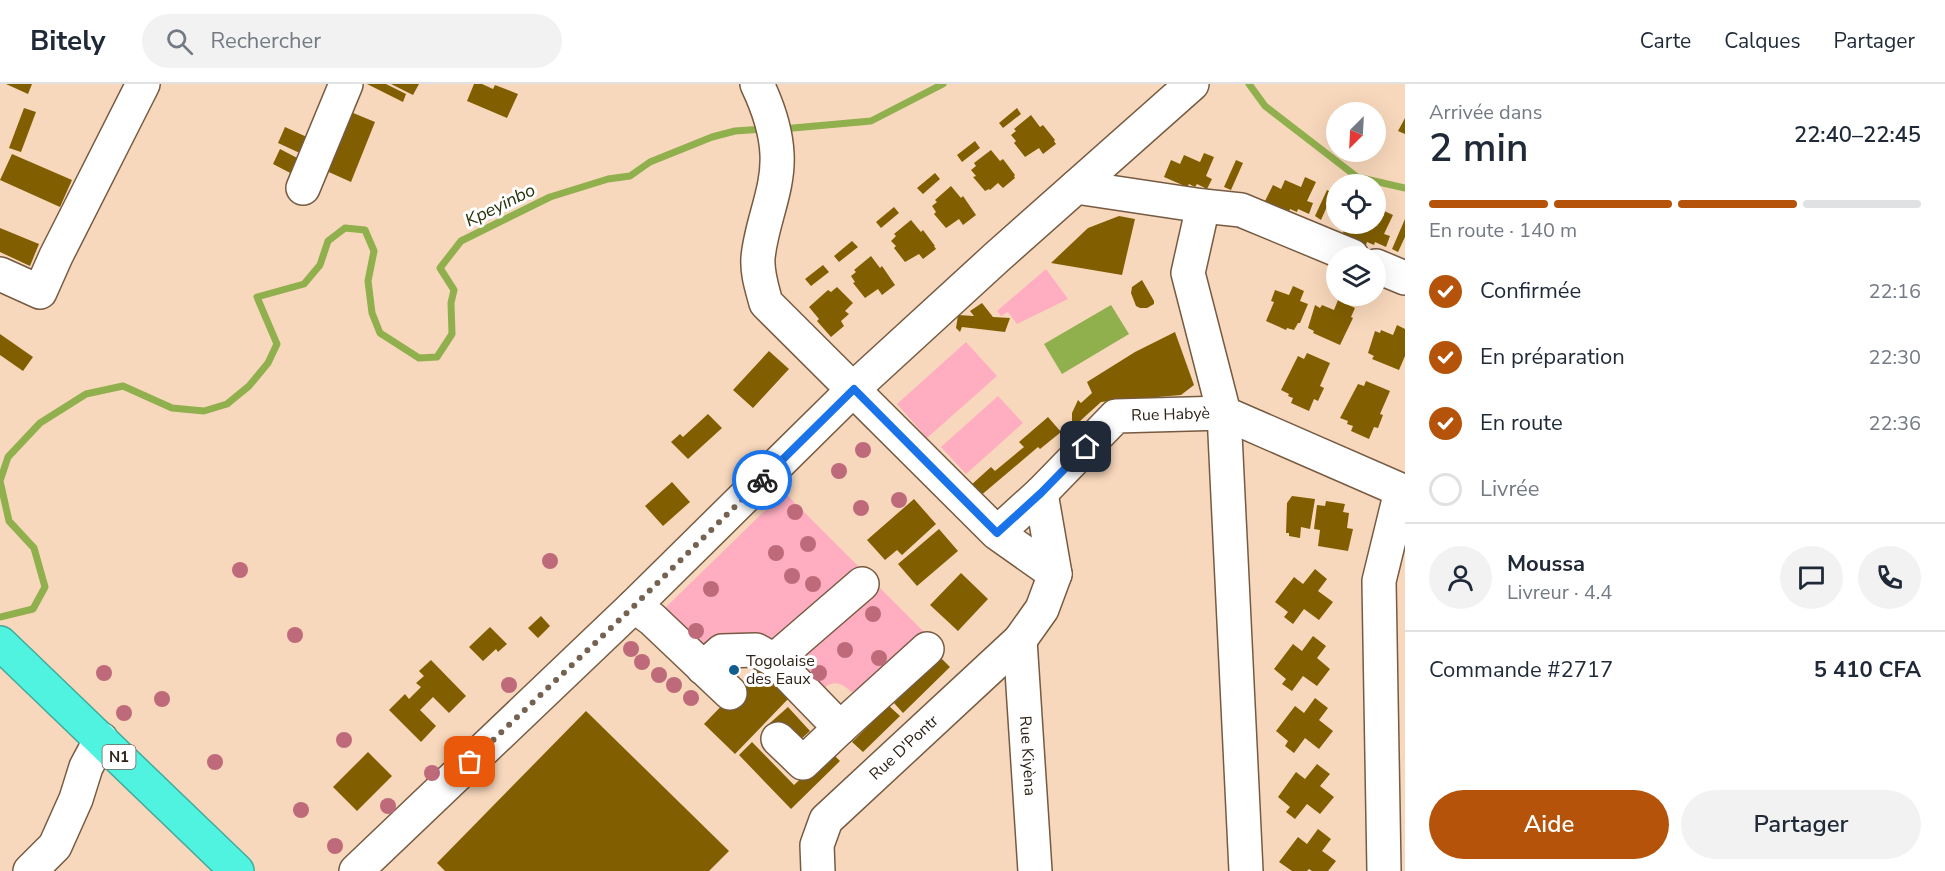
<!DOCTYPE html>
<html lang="fr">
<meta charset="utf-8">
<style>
:root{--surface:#fff;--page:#f2f2f3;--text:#1f2937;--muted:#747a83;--line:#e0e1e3;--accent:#b45309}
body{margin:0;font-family:"Nunito Sans",sans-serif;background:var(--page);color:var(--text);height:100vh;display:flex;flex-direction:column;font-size:22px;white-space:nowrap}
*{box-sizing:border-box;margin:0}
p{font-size:20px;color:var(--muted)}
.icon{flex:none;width:33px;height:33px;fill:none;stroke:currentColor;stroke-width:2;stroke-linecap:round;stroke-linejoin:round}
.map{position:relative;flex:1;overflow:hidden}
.sheet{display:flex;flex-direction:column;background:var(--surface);width:540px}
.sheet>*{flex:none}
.needle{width:39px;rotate:204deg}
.tools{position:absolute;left:1326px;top:18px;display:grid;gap:12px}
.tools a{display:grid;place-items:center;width:60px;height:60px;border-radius:50%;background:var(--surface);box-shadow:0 6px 24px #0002;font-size:30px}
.pin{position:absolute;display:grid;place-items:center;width:51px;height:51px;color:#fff;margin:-26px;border-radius:12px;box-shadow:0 3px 9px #0006}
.courier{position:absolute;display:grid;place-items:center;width:60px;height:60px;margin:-30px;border:4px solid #1a73e8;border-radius:50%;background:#fff;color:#222;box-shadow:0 2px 8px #0007}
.headline em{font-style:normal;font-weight:600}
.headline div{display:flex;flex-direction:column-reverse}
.headline{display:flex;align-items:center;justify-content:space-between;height:102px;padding:0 24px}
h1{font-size:39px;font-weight:600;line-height:45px}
.bar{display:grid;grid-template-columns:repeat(4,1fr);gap:9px 6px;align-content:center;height:72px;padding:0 24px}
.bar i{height:8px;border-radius:4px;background:var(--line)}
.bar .on{background:var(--accent)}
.bar p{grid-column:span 4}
.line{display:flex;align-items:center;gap:15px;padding:0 24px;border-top:2px solid var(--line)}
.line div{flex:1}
.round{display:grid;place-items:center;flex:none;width:63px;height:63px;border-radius:32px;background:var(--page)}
ol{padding:0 24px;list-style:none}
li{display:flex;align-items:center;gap:18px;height:66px}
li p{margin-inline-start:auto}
li .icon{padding:6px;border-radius:50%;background:var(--accent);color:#fff;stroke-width:4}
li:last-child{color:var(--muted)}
li i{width:33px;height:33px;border:3px solid var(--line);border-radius:50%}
.cta{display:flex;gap:12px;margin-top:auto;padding:12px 24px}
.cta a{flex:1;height:69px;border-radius:36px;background:var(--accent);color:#fff;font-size:24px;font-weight:600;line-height:69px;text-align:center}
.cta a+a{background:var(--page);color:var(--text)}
header{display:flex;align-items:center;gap:36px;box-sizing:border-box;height:84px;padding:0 30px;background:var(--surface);border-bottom:2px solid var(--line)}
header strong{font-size:28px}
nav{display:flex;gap:33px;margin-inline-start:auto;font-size:21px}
.search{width:420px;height:54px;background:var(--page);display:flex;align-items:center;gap:15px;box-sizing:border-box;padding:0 21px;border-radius:33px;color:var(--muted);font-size:22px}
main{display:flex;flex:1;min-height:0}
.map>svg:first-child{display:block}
.green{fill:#feaec0}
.water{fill:#90af4d}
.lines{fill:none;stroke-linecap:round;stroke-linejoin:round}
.stream{stroke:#90af4d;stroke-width:7}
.building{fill:#815f00}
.minor-casing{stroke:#765b42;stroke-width:36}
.highway-casing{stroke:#44aa9a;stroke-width:36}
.minor{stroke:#fff;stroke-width:33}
.highway{stroke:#50f2e0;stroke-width:33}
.tree{fill:#be6a7a}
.done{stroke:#756251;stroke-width:6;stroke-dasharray:0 10.8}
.route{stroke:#1a73e8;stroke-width:8}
.poi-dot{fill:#115e91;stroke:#fff;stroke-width:2}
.labels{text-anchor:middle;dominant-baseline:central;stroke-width:6;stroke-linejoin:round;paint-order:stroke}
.shield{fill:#fff;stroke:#6d655d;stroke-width:1.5}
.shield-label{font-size:15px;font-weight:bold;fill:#2e2318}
.street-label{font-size:16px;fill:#2e2318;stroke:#fff}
.poi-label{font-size:16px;fill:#2e2318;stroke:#fff;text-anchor:start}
.water-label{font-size:18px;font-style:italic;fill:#263209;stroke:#fff}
</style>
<header>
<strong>Bitely</strong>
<div class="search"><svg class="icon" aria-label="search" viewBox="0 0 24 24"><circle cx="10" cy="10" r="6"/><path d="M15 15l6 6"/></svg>Rechercher</div>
<nav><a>Carte</a><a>Calques</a><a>Partager</a></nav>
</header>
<main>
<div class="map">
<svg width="1405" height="787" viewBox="0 0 1405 787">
<rect width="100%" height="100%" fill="#f8d8bc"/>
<!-- green -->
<path class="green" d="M1046 185 1068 215 1017 240 1008 228 1001 232 997 227Z
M966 258 997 292 927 354 897 320Z
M998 312 1023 339 966 390 941 363Z
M784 408 943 567 898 606 860 605 851 608C839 596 831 597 819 608L736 551 704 561 665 524Z"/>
<!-- water -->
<path class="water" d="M1111 221 1129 250 1062 290 1044 260Z"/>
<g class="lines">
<!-- stream -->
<path class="stream" d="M1249 0 1265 22 1357 93 1405 104
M782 45 871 37 943 0
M0 533 33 525 45 503 34 464 9 437 0 397 8 373 40 339 86 310 123 302 172 324 204 327 227 320 249 302 268 279 277 260 257 213 304 200 320 181 328 157 345 144 365 146 374 167 368 197 372 229 380 249 419 274 437 273 452 250 451 219 454 206 440 184 461 157 550 113 608 95 630 92 650 78 712 53 735 47 765 45"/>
</g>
<!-- building -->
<path class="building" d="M6 0H32L28 10Z
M367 0H386L406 10 403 18Z
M391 0H419L413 11Z
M474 0H482L493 5 495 1 518 10 507 34 467 17Z
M24 24 36 28 21 68 9 64Z
M1017 24 1021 30 1003 44 999 39Z
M346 26 375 38 351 98 322 85Z
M1031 31 1040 43 1043 41 1055 56 1054 57 1056 60 1043 70 1039 64 1025 73 1014 59 1016 57 1011 51 1016 47 1014 45Z
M1405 34V50L1398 47Z
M285 43 309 54 302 70 278 59Z
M975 57 980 64 962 78 957 71Z
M280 65 303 77 296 92 273 80Z
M991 66 1000 77 1003 75 1015 91 1014 92 1015 94 1003 104 998 99 990 106 989 105 985 107 973 93 976 92 971 86 976 82 974 79Z
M1204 69 1214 73 1206 92 1212 95 1207 105 1197 100 1195 103 1189 100 1187 103 1164 93 1171 76 1180 80 1184 71 1200 78Z
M12 70 72 96 60 123 0 96Z
M1236 76 1243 79 1231 106 1224 103Z
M935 89 940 95 923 110 917 104Z
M1305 93 1316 98 1307 117 1313 119 1309 130 1298 125 1297 128 1290 125 1289 128 1265 117 1273 101 1281 105 1285 96 1301 103Z
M951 102 961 114 963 112 976 131 963 141 959 135 946 144 934 130 936 128 932 122 937 118 935 116Z
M1327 106 1333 109 1321 136 1315 132Z
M894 123 899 129 881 144 876 138Z
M1382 126 1393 131 1384 150 1390 152 1386 163 1375 158 1374 161 1367 158 1366 161 1342 151 1347 140H1376V135L1378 136Z
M1119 132 1135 135 1122 191 1051 179 1088 144Z
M1405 135V153L1398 168 1392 165Z
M911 136 921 148 923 146 935 162H934L936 165 923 175 919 170 905 178 894 164 896 162 891 157 896 152 894 150Z
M0 144 39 160 30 182 0 168Z
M852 157 858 163 839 178 834 172Z
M871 172 880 184 882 182 895 201 882 211 878 205 865 214 853 199 855 198 851 192 856 188 854 186Z
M823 181 829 188 811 202 805 195Z
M1142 196 1154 217V220L1147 224H1140L1136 222 1131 209 1132 203Z
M1293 202 1304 207 1300 217 1308 220 1300 239H1298L1294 246 1287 244 1286 246 1266 237 1274 218 1271 217 1275 206 1289 211Z
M837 203 853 219 845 227 849 230 841 237 844 242 831 253 817 237 819 235 809 223 828 206 831 208Z
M1338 216 1355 224 1351 233 1353 234 1340 261 1313 249 1314 247 1308 244 1315 221 1320 224 1322 221 1334 226Z
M982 219 993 233 1010 234 1005 248 962 243 960 248 956 244 958 231 974 232 970 227Z
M1397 241 1405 245V272L1399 286 1372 275 1374 272 1368 269 1375 247 1380 249 1381 246 1393 251Z
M1175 248 1194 301 1181 311 1101 318 1080 337 1081 342 1070 346 1068 342 1072 339V329L1078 316 1081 319 1092 309 1087 298 1135 268Z
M0 250 33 273 23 287 0 271Z
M769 267 789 285 753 324 733 306Z
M1307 269 1330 279 1320 302 1324 304 1318 317 1314 315 1309 327 1291 319 1293 314 1288 312 1289 310 1281 306 1298 272 1304 275Z
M1366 297 1390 307 1380 330 1383 331 1378 344 1374 343 1369 355 1351 347 1353 342 1347 340 1348 337 1340 334 1358 300 1364 302Z
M708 330 722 344 688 375 671 358 680 350 683 353Z
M1048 333 1061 348 1040 365 1038 363 979 413 970 402 991 383 995 387 1024 363 1019 358Z
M672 398 690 418 663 442 645 422Z
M1292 412 1315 415 1310 445 1301 443 1300 454 1289 452V449H1286L1287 419Z
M914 415 936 440 902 471 897 466 885 476 867 456Z
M1326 417 1345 420 1343 428 1349 429 1347 444 1353 445 1348 467 1318 462 1320 446 1314 445 1317 421 1325 422Z
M939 445 958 467 917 502 898 480Z
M1315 485 1327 495 1318 507 1333 518 1319 536 1304 525 1293 540 1284 533 1288 528 1275 518 1294 493 1303 500Z
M961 489 988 515 958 547 930 521Z
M541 532 550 542 538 554 528 544Z
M490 543 507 560 498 568 496 565 483 577 469 563Z
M1313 552 1326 562 1317 574 1330 585 1317 602 1303 592 1292 607 1282 600 1286 595 1274 585 1293 560 1302 567Z
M941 574 950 583 903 629 894 619Z
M431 576 466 612 449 629 433 613 420 626 436 642 421 658 389 626 405 610 409 615 421 603 416 599 424 592 419 587Z
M757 585 788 615 735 670 704 640Z
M1315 614 1328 624 1319 636 1333 647 1319 665 1305 654 1294 669 1285 662 1288 657 1276 647 1295 622 1304 629Z
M889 622 900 632 863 668 852 658Z
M788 623 810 647 792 663 770 639Z
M586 627 729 767 709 787H445L437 779Z
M752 658 794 701 830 667 840 677 791 725 739 671Z
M368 668 392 692 357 727 333 703Z
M1317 680 1330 690 1320 702 1334 713 1320 730 1307 720 1295 735 1286 728 1290 723 1278 713 1296 688 1305 695Z
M1318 745 1331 755 1322 767 1336 777 1328 787H1312L1309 785 1307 787H1292L1279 778 1298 753 1307 760Z"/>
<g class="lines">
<defs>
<g id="minor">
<path d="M757 0C767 21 776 47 777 70 779 106 761 139 758 174 757 190 762 204 766 219L997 449 1055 490 1041 409 997 449"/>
<path d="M1076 103 1203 122 1241 126 1352 172"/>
<path d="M303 104 346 0"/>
<path d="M1203 122 1188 189 1224 329 1246 787"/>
<path d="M1376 182 1405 194"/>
<path d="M0 190 40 208 56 172 143 0"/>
<path id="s1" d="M1041 409 1116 332 1224 329 1405 408"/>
<path d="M634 522 652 535 730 609"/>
<path id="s2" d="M1020 556 1035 787"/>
<path d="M774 576 862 500"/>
<path d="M703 584 722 567 756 566 774 576 840 644 803 679 778 655"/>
<path d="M840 644 927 565"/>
<path d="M30 787 55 762 76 715 86 683 101 655"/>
<path d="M356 787 634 522 865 294 997 173 1192 0"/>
<path id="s3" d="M818 787 817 761 826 736 1020 556 1042 525 1055 490"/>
<path d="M1384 787 1379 497 1401 407"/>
</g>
<path id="highway" d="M0 559 237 787"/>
</defs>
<!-- minor casing -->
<use href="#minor" class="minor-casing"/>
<!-- highway casing -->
<use href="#highway" class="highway-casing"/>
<!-- minor -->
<use href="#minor" class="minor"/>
<!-- highway -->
<use href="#highway" class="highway"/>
</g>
<!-- trees -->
<g class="tree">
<circle cx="863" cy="366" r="8"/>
<circle cx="839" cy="387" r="8"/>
<circle cx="899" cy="416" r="8"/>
<circle cx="861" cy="424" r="8"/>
<circle cx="795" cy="428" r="8"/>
<circle cx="808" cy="460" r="8"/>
<circle cx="776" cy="469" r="8"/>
<circle cx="550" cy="477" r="8"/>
<circle cx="240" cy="486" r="8"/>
<circle cx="792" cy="492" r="8"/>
<circle cx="813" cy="500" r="8"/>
<circle cx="711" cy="505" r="8"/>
<circle cx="873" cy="530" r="8"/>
<circle cx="696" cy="547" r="8"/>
<circle cx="295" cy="551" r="8"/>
<circle cx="631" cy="565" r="8"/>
<circle cx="845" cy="566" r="8"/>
<circle cx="879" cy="574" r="8"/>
<circle cx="642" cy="578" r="8"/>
<circle cx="104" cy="589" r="8"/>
<circle cx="819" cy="589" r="8"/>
<circle cx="659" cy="591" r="8"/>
<circle cx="509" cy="601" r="8"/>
<circle cx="674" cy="601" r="8"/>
<circle cx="691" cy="614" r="8"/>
<circle cx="162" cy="615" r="8"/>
<circle cx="124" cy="629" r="8"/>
<circle cx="344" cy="656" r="8"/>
<circle cx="215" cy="678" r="8"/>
<circle cx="432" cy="689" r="8"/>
<circle cx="388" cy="722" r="8"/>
<circle cx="301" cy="726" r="8"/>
<circle cx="335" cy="762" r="8"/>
</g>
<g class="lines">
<!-- done -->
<path class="done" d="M470 678 634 522 762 396"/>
<!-- route -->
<path class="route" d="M762 396 854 305 997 449 1041 409 1086 363"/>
</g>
<!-- markers -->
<circle class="poi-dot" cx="734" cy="586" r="6"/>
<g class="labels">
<!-- shield labels -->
<rect class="shield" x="102.5" y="661" width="33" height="24" rx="4.5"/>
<g class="shield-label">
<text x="119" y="673">N1</text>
</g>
<!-- street labels -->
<g class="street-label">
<text stroke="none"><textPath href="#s1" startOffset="162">Rue Habyè</textPath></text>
<text stroke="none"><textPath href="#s3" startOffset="159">Rue D'Pontr</textPath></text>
<text stroke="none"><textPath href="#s2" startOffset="116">Rue Kiyèna</textPath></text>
</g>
<!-- poi labels -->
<g class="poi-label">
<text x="746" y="577">Togolaise<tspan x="746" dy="18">des Eaux</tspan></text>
</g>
<!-- water labels -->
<g class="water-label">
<text transform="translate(500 121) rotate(-26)">Kpeyinbo</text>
</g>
</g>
</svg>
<div class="tools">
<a><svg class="needle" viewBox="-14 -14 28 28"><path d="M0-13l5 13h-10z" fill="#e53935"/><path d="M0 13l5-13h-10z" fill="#747a83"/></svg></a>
<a><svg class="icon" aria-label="locate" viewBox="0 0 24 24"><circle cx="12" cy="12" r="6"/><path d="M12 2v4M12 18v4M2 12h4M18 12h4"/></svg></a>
<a><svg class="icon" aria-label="layers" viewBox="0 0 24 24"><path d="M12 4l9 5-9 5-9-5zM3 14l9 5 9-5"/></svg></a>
</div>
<div class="pin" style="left:470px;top:678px;background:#ea580c"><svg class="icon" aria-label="bag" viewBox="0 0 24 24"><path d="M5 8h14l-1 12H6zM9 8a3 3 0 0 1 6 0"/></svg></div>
<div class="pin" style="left:1086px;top:363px;background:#1f2937"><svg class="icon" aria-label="home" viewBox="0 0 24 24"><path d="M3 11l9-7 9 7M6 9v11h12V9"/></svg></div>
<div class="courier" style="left:762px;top:396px"><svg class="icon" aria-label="bike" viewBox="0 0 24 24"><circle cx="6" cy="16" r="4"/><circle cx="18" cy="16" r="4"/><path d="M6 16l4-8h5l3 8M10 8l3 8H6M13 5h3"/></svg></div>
</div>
<section class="sheet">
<div class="headline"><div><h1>2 min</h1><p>Arrivée dans</p></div><em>22:40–22:45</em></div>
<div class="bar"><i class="on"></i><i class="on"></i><i class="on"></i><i></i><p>En route · 140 m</p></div>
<ol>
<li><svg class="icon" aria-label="check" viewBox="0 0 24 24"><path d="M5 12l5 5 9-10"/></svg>Confirmée<p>22:16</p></li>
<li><svg class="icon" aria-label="check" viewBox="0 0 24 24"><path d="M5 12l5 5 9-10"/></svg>En préparation<p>22:30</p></li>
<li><svg class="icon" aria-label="check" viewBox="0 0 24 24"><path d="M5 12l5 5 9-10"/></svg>En route<p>22:36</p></li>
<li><i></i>Livrée</li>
</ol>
<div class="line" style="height:108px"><a class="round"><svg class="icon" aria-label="person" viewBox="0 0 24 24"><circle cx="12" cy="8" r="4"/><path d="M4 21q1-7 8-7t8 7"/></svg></a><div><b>Moussa</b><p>Livreur · 4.4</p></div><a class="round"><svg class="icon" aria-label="chat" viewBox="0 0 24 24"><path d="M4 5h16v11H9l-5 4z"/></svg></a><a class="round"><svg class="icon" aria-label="phone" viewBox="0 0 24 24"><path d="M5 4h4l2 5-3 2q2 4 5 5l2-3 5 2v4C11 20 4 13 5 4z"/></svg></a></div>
<div class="line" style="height:78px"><div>Commande #2717</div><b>5 410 CFA</b></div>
<div class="cta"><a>Aide</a><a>Partager</a></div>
</section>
</main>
